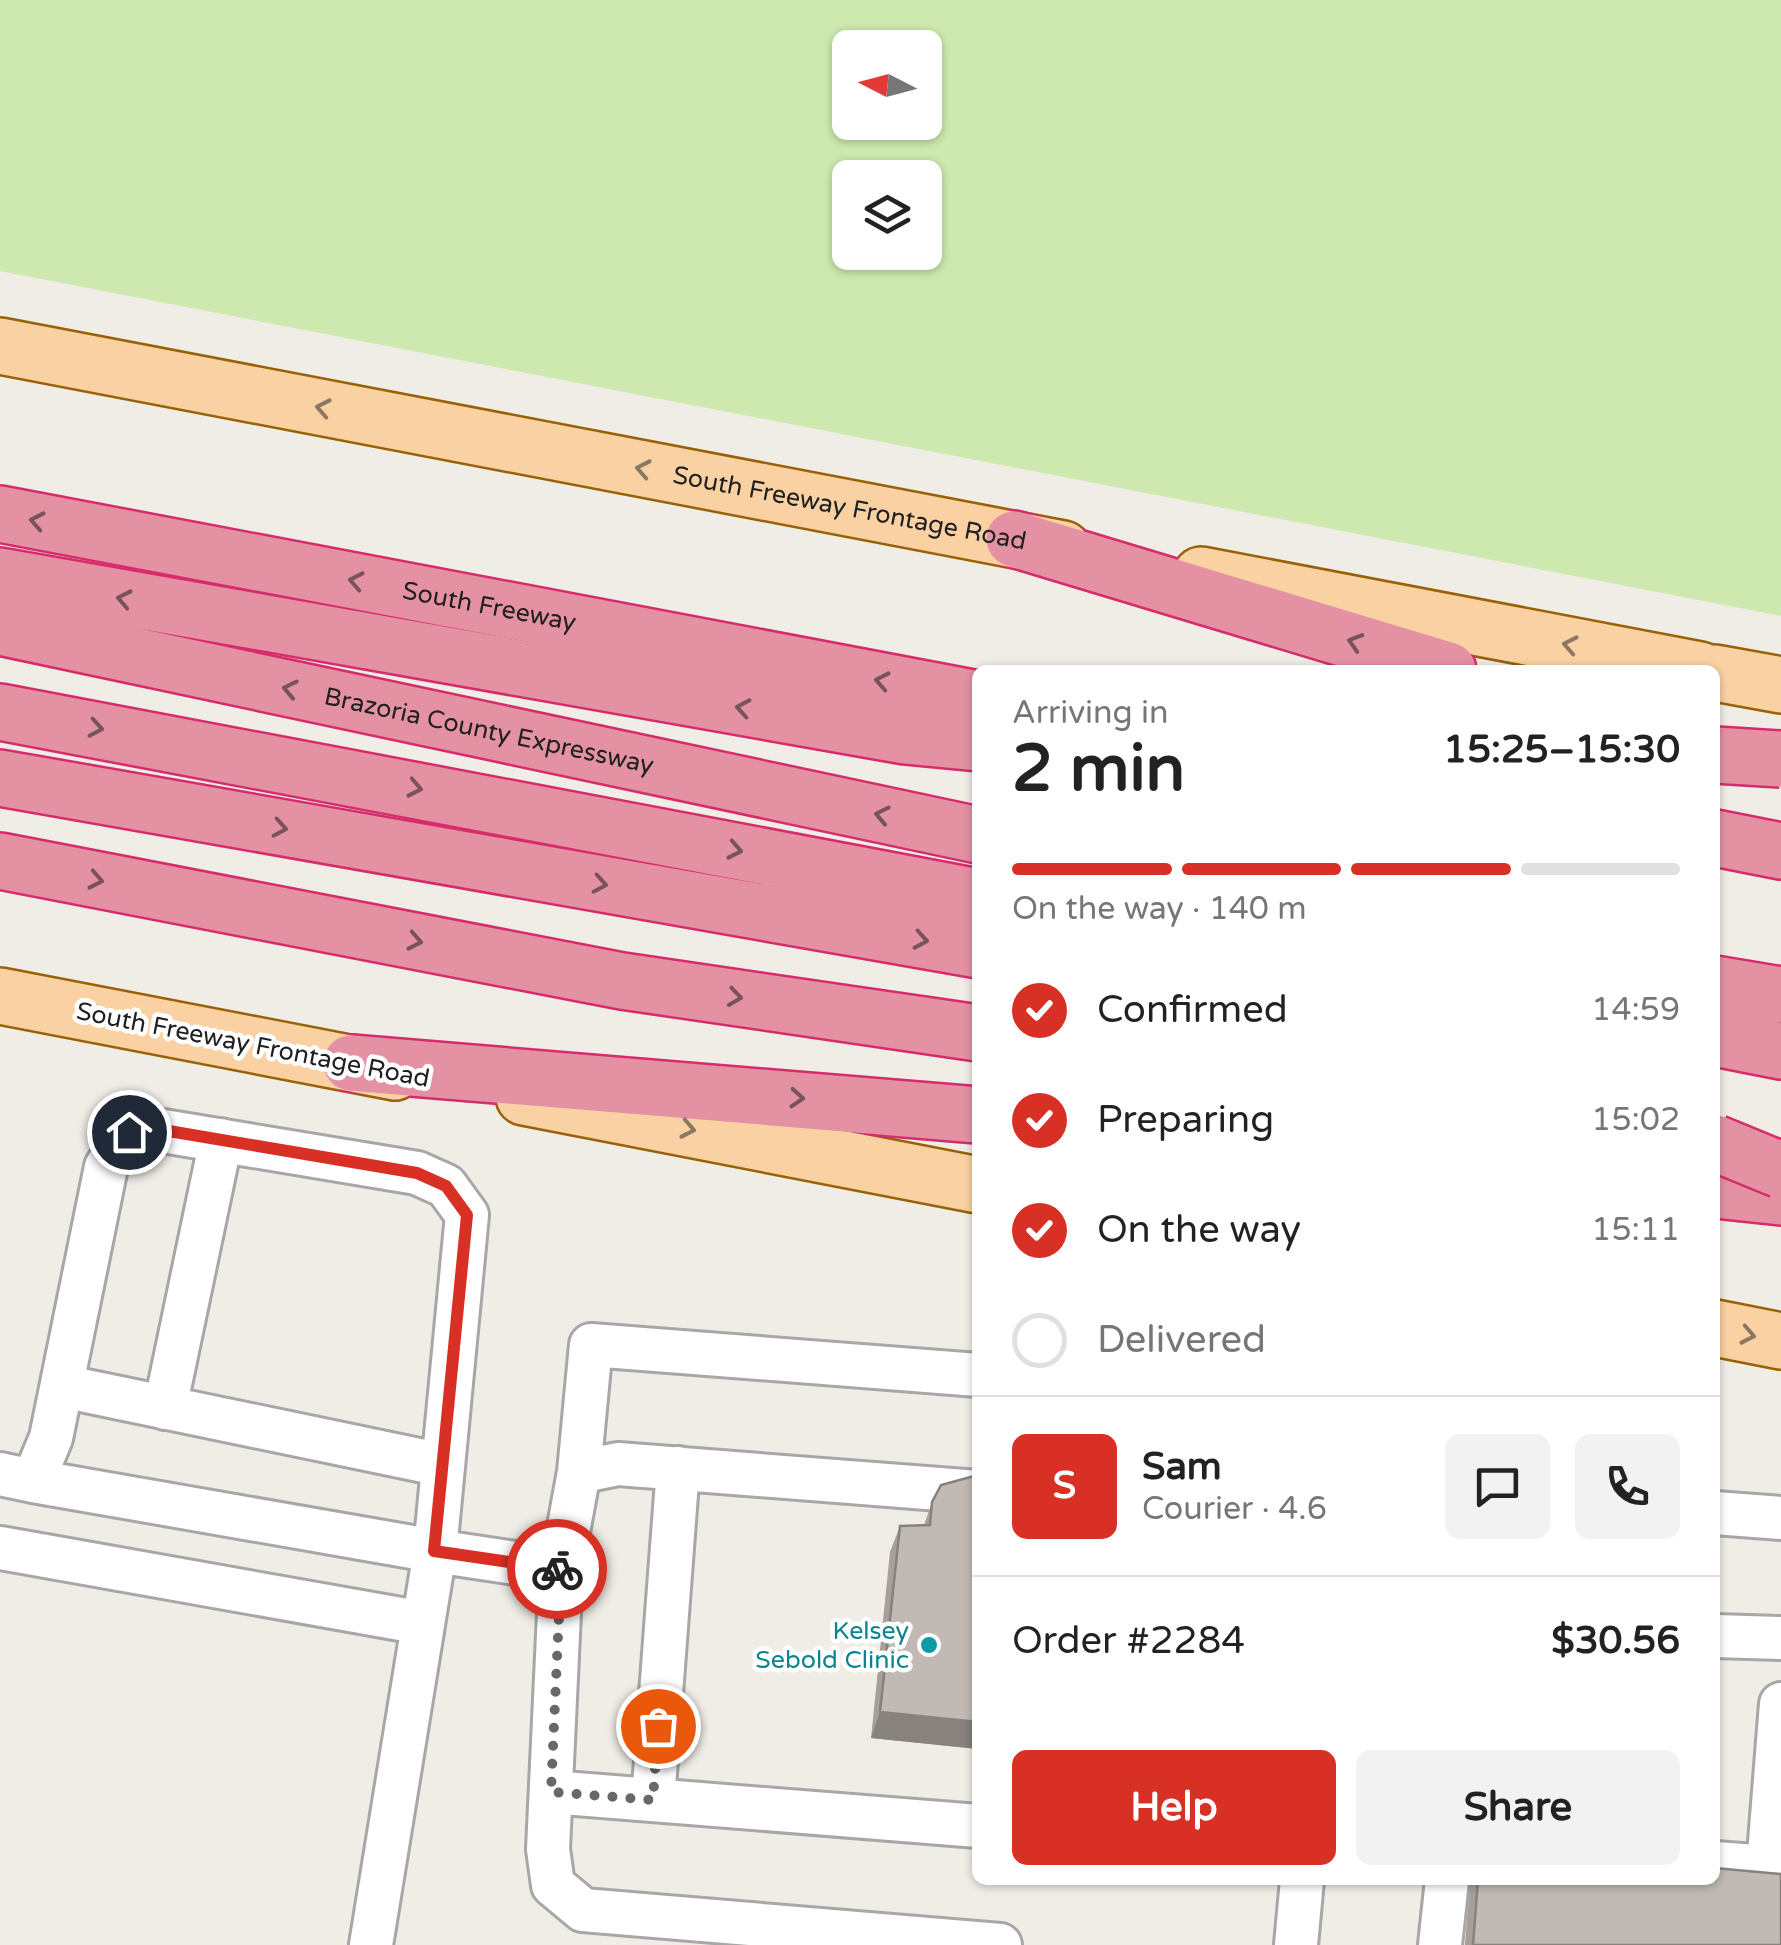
<!DOCTYPE html>
<meta charset="utf-8">
<style>
:root{--surface:#fff;--page:#f2f2f2;--text:#222;--muted:#767676;--line:#e0e0e0;--accent:#d93025}
body{margin:0;font-family:"Varela Round",sans-serif;background:var(--page);color:var(--text);height:100vh;display:flex;flex-direction:column;font-size:38px;white-space:nowrap}
*{box-sizing:border-box;margin:0}
p{font-size:32px;color:var(--muted)}
.icon{flex:none;width:55px;height:55px;fill:none;stroke:currentColor;stroke-width:2;stroke-linecap:round;stroke-linejoin:round}
.map{position:relative;flex:1;overflow:hidden}
.drawer{position:absolute;left:972px;top:665px;width:748px;height:1220px;display:flex;flex-direction:column;background:var(--surface);border-radius:15px;box-shadow:0 2px 8px #0004}
.drawer>*{flex:none}
.needle{width:65px;rotate:276deg}
.buttons{position:absolute;left:832px;top:30px;display:grid;gap:20px}
.buttons a{display:grid;place-items:center;width:110px;height:110px;border-radius:15px;background:var(--surface);box-shadow:0 2px 8px #0004;font-size:50px}
.pin{position:absolute;display:grid;place-items:center;width:85px;height:85px;color:#fff;margin:-42px;border:5px solid #fff;border-radius:50%;box-shadow:0 2px 10px #0007}
.courier{position:absolute;display:grid;place-items:center;width:100px;height:100px;margin:-50px;border:8px solid #d93025;border-radius:50%;background:#fff;color:#222;box-shadow:0 2px 12px #0007}
.summary em{font-style:normal;font-weight:700}
.summary div{display:flex;flex-direction:column-reverse}
.summary{display:flex;align-items:center;justify-content:space-between;height:170px;padding:0 40px}
h1{font-size:65px;font-weight:700;line-height:75px}
.bar{display:grid;grid-template-columns:repeat(4,1fr);gap:15px 10px;align-content:center;height:120px;padding:0 40px}
.bar i{height:12px;border-radius:8px;background:var(--line)}
.bar .on{background:var(--accent)}
.bar p{grid-column:span 4}
.line{display:flex;align-items:center;gap:25px;padding:0 40px;border-top:2px solid var(--line)}
.line div{flex:1}
.round{display:grid;place-items:center;flex:none;width:105px;height:105px;border-radius:15px;background:var(--page)}
ol{padding:0 40px;list-style:none}
li{display:flex;align-items:center;gap:30px;height:110px}
li p{margin-inline-start:auto}
li .icon{padding:10px;border-radius:50%;background:var(--accent);color:#fff;stroke-width:4}
li:last-child{color:var(--muted)}
li i{width:55px;height:55px;border:5px solid var(--line);border-radius:50%}
.button{display:flex;gap:20px;margin-top:auto;padding:20px 40px}
.button a{flex:1;height:115px;border-radius:15px;background:var(--accent);color:#fff;font-size:40px;font-weight:700;line-height:115px;text-align:center}
.button a+a{background:var(--page);color:var(--text)}
.map>svg:first-child{display:block}
.grass{fill:#cde9af;fill-rule:evenodd}
.lines{fill:none;stroke-linecap:round;stroke-linejoin:round}
.minor-casing{stroke:#a7a7a7;stroke-width:48}
.major-casing{stroke:#986204;stroke-width:60}
.highway-casing{stroke:#d72c6c;stroke-width:60}
.minor{stroke:#fff;stroke-width:42}
.major{stroke:#f9d1a3;stroke-width:55}
.highway{stroke:#e591a4;stroke-width:55}
.highway-bridge-casing{stroke:#d72c6c;stroke-width:60;stroke-linecap:butt}
.highway-bridge{stroke:#e591a4;stroke-width:55}
.wall{fill:#a69f9a}
.shaded-wall{fill:#87827d}
.building{fill:#c1b9b3;stroke:#87827d;stroke-width:2.5}
.oneway{stroke:#8c7862}
.oneway2{stroke:#79535b}
.done{stroke:#696866;stroke-width:10;stroke-dasharray:0 18}
.route{stroke:#d93025;stroke-width:12}
.culture-dot{fill:#0f9aa8;stroke:#fff;stroke-width:4}
.labels{text-anchor:middle;dominant-baseline:central;stroke-width:9;stroke-linejoin:round;paint-order:stroke}
.street-label{font-size:25px;fill:#202020;stroke:#fff}
.culture-label{font-size:25px;fill:#0d838f;stroke:#fff;text-anchor:end}
</style>
<div class="map">
<svg width="1781" height="1945" viewBox="0 0 1781 1945">
<rect width="100%" height="100%" fill="#f0ede7"/>
<!-- grass -->
<path class="grass" d="M0 0H1781V616L0 271ZM850 48H925V122H850ZM850 178H925V252H850Z"/>
<g class="lines">
<defs>
<path id="minor" d="M62 1386 443 1465
M165 1408 221 1140
M579 1472 591 1345 978 1375
M0 1474 33 1481 51 1438 106 1167 129 1132 163 1131 417 1173 446 1186 467 1215 435 1551 561 1570 579 1472 618 1464 978 1492
M33 1481 435 1551 371 1945
M1715 1513 1781 1518
M0 1548 423 1623
M561 1570 548 1849 553 1885 583 1910 1000 1945
M1715 1636 1781 1638
M551 1792 978 1826
M653 1800 678 1468
M1715 1863 1768 1867 1781 1704
M1296 1945 1302 1880
M1440 1945 1447 1880"/>
<g id="major">
<path id="s1" d="M0 346 1063 549"/>
<path d="M1201 575 1700 670"/>
<path d="M1715 673 1781 685"/>
<path d="M0 996 395 1072"/>
<path d="M524 1097 978 1185"/>
<path d="M1715 1328 1781 1341"/>
</g>
<g id="highway">
<path id="s2" d="M0 514 978 699"/>
<path d="M1014 539 1448 670"/>
<path d="M0 576 905 736 978 743"/>
<path id="s3" d="M0 627 978 835"/>
<path d="M0 712 978 897"/>
<path d="M0 778 978 950"/>
<path d="M1715 838 1781 851"/>
<path d="M0 861 622 981 978 1033"/>
<path d="M1715 984 1781 995"/>
<path d="M1715 1038 1781 1051"/>
<path d="M351 1063 978 1115"/>
<path d="M1715 1190 1781 1197"/>
</g>
</defs>
<!-- minor casing -->
<use href="#minor" class="minor-casing"/>
<!-- major casing -->
<use href="#major" class="major-casing"/>
<!-- highway casing -->
<use href="#highway" class="highway-casing"/>
<!-- minor -->
<use href="#minor" class="minor"/>
<!-- major -->
<use href="#major" class="major"/>
<!-- highway -->
<use href="#highway" class="highway"/>
<defs>
<path id="highway-bridge" d="M1715 755 1781 759
M1715 1143 1781 1170"/>
</defs>
<!-- highway-bridge casing -->
<use href="#highway-bridge" class="highway-bridge-casing"/>
<!-- highway-bridge -->
<use href="#highway-bridge" class="highway-bridge"/>
</g>
<!-- wall -->
<path class="wall" d="M978 1475V1749L871 1738 890 1552 900 1526 924 1525 932 1502Z
M1470 1880H1715L1781 1945H1465Z"/>
<!-- shaded-wall -->
<path class="shaded-wall" d="M880 1712 978 1722V1749L871 1738Z"/>
<!-- building -->
<path class="building" d="M978 1475V1722L880 1712 900 1526 930 1525 932 1502 941 1485Z
M1715 1868 1781 1874V1945H1473L1478 1880H1715Z"/>
<!-- one-way arrows -->
<defs><path id="oneway-chevron" d="M-2-3.5L2.5 0L-2 3.5" fill="none" stroke-width="1.6" stroke-linecap="round" stroke-linejoin="round" transform="scale(2.5)"/></defs>
<g class="oneway">
<use href="#oneway-chevron" transform="translate(323 408) rotate(-169)"/>
<use href="#oneway-chevron" transform="translate(643 469) rotate(-169)"/>
<use href="#oneway-chevron" transform="translate(1570 645) rotate(-169)"/>
<use href="#oneway-chevron" transform="translate(688 1129) rotate(11)"/>
<use href="#oneway-chevron" transform="translate(1748 1335) rotate(11)"/>
</g>
<g class="oneway2">
<use href="#oneway-chevron" transform="translate(37 521) rotate(-169)"/>
<use href="#oneway-chevron" transform="translate(356 581) rotate(-169)"/>
<use href="#oneway-chevron" transform="translate(124 599) rotate(-169)"/>
<use href="#oneway-chevron" transform="translate(1355 642) rotate(-163)"/>
<use href="#oneway-chevron" transform="translate(882 681) rotate(-169)"/>
<use href="#oneway-chevron" transform="translate(290 689) rotate(-168)"/>
<use href="#oneway-chevron" transform="translate(743 708) rotate(-170)"/>
<use href="#oneway-chevron" transform="translate(96 728) rotate(10)"/>
<use href="#oneway-chevron" transform="translate(415 788) rotate(11)"/>
<use href="#oneway-chevron" transform="translate(882 815) rotate(-168)"/>
<use href="#oneway-chevron" transform="translate(280 828) rotate(10)"/>
<use href="#oneway-chevron" transform="translate(735 850) rotate(11)"/>
<use href="#oneway-chevron" transform="translate(96 880) rotate(11)"/>
<use href="#oneway-chevron" transform="translate(600 884) rotate(10)"/>
<use href="#oneway-chevron" transform="translate(921 940) rotate(10)"/>
<use href="#oneway-chevron" transform="translate(415 941) rotate(11)"/>
<use href="#oneway-chevron" transform="translate(735 997) rotate(8)"/>
<use href="#oneway-chevron" transform="translate(797 1098) rotate(4)"/>
</g>
<g class="lines">
<!-- done -->
<path class="done" d="M557 1569 561 1570 551 1792 653 1800 658 1726"/>
<!-- route -->
<path class="route" d="M129 1132 163 1130 417 1173 446 1186 467 1215 434 1551 557 1569"/>
</g>
<!-- markers -->
<circle class="culture-dot" cx="929" cy="1645" r="10"/>
<g class="labels">
<!-- street labels -->
<g class="street-label">
<text stroke="none"><textPath href="#s1" startOffset="865">South Freeway Frontage Road</textPath></text>
<text stroke="none"><textPath href="#s2" startOffset="498">South Freeway</textPath></text>
<text stroke="none"><textPath href="#s3" startOffset="500">Brazoria County Expressway</textPath></text>
<text transform="translate(253 1045) rotate(11)">South Freeway Frontage Road</text>
</g>
<!-- culture labels -->
<g class="culture-label">
<text x="909" y="1631">Kelsey<tspan x="909" dy="29">Sebold Clinic</tspan></text>
</g>
</g>
</svg>
<div class="buttons">
<a><svg class="needle" viewBox="-14 -14 28 28"><path d="M0-13l5 13h-10z" fill="#e53935"/><path d="M0 13l5-13h-10z" fill="#767676"/></svg></a>
<a><svg class="icon" aria-label="layers" viewBox="0 0 24 24"><path d="M12 4l9 5-9 5-9-5zM3 14l9 5 9-5"/></svg></a>
</div>
<div class="pin" style="left:658px;top:1726px;background:#ea580c"><svg class="icon" aria-label="bag" viewBox="0 0 24 24"><path d="M5 8h14l-1 12H6zM9 8a3 3 0 0 1 6 0"/></svg></div>
<div class="pin" style="left:129px;top:1132px;background:#1f2937"><svg class="icon" aria-label="home" viewBox="0 0 24 24"><path d="M3 11l9-7 9 7M6 9v11h12V9"/></svg></div>
<div class="courier" style="left:557px;top:1569px"><svg class="icon" aria-label="bike" viewBox="0 0 24 24"><circle cx="6" cy="16" r="4"/><circle cx="18" cy="16" r="4"/><path d="M6 16l4-8h5l3 8M10 8l3 8H6M13 5h3"/></svg></div>
<section class="drawer">
<div class="summary"><div><h1>2 min</h1><p>Arriving in</p></div><em>15:25–15:30</em></div>
<div class="bar"><i class="on"></i><i class="on"></i><i class="on"></i><i></i><p>On the way · 140 m</p></div>
<ol>
<li><svg class="icon" aria-label="check" viewBox="0 0 24 24"><path d="M5 12l5 5 9-10"/></svg>Confirmed<p>14:59</p></li>
<li><svg class="icon" aria-label="check" viewBox="0 0 24 24"><path d="M5 12l5 5 9-10"/></svg>Preparing<p>15:02</p></li>
<li><svg class="icon" aria-label="check" viewBox="0 0 24 24"><path d="M5 12l5 5 9-10"/></svg>On the way<p>15:11</p></li>
<li><i></i>Delivered</li>
</ol>
<div class="line" style="height:180px"><b class="round" style="background:var(--accent);color:#fff">S</b><div><b>Sam</b><p>Courier · 4.6</p></div><a class="round"><svg class="icon" aria-label="chat" viewBox="0 0 24 24"><path d="M4 5h16v11H9l-5 4z"/></svg></a><a class="round"><svg class="icon" aria-label="phone" viewBox="0 0 24 24"><path d="M5 4h4l2 5-3 2q2 4 5 5l2-3 5 2v4C11 20 4 13 5 4z"/></svg></a></div>
<div class="line" style="height:130px"><div>Order #2284</div><b>$30.56</b></div>
<div class="button"><a>Help</a><a>Share</a></div>
</section>
</div>
